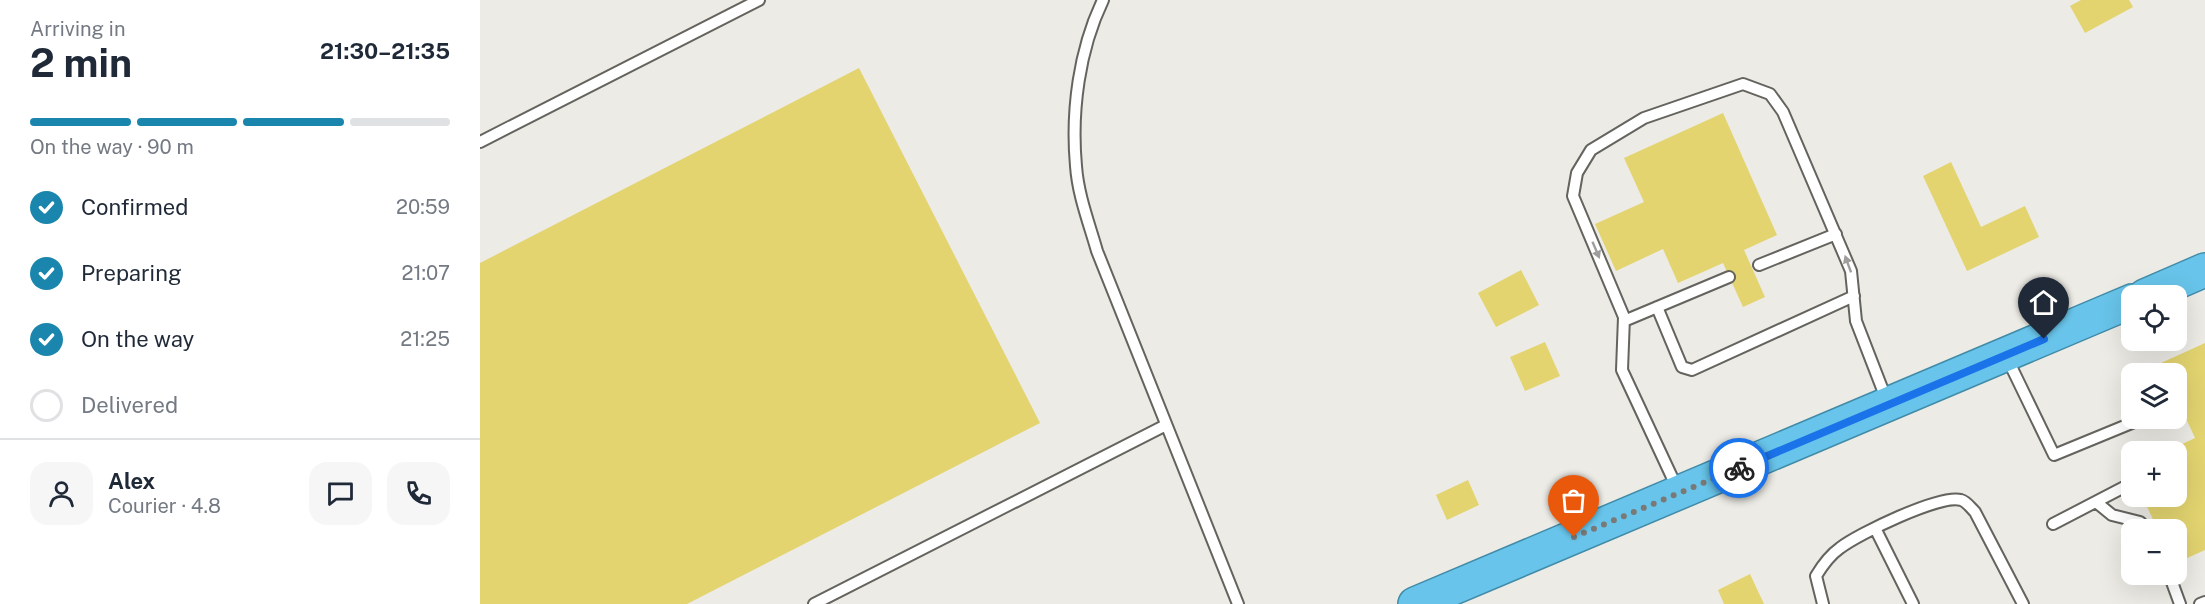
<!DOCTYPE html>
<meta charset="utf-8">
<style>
:root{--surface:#fff;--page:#f6f6f7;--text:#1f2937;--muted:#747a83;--line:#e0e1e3;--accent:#1a85ad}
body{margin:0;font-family:"Public Sans",sans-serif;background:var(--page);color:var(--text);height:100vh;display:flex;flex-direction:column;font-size:22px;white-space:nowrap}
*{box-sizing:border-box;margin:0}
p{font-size:20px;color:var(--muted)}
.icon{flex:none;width:33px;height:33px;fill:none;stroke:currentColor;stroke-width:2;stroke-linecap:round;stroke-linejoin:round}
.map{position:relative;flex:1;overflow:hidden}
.panel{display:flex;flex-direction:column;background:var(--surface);width:480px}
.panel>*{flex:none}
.buttons{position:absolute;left:1641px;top:285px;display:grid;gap:12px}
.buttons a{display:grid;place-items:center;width:66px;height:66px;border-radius:12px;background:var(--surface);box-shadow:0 6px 24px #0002;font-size:30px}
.pin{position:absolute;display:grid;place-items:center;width:51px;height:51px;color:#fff;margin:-62px -26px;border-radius:50% 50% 50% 0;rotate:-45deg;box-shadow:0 0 6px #0007}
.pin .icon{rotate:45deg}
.courier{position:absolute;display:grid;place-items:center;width:60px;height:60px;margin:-30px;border:4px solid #1a73e8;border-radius:50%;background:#fff;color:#222;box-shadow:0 2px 8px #0007}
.summary em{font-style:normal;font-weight:700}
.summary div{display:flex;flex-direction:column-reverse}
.summary{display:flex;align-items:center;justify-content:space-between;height:102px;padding:0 30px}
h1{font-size:39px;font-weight:700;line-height:45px}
.bar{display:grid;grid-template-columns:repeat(4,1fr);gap:9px 6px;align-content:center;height:72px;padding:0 30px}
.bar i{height:8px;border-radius:4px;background:var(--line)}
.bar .selected{background:var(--accent)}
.bar p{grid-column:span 4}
.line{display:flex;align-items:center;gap:15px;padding:0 30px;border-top:2px solid var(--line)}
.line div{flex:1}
.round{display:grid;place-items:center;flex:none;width:63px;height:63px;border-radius:18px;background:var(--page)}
ol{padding:0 30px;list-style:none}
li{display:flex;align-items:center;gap:18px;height:66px}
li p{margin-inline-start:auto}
li .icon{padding:6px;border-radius:50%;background:var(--accent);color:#fff;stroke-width:4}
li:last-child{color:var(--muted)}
li i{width:33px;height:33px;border:3px solid var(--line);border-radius:50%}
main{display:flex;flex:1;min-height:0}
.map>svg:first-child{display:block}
.building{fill:#e3d470}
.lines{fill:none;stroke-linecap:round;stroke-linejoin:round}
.service-casing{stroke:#64635e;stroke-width:14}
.trunk-casing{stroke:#418ba8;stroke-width:36}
.service{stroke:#fff;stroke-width:10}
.trunk{stroke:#68c4ea;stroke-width:33}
.oneway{fill:#9e9e9c}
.done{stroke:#7a7976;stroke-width:6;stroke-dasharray:0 10.8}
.route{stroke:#1a73e8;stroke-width:8}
</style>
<main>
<section class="panel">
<div class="summary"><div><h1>2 min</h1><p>Arriving in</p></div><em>21:30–21:35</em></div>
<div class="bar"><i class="selected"></i><i class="selected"></i><i class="selected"></i><i></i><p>On the way · 90 m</p></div>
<ol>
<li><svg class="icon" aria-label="check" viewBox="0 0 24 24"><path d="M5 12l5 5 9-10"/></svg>Confirmed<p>20:59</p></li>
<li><svg class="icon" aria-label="check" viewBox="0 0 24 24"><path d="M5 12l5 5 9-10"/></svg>Preparing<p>21:07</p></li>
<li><svg class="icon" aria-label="check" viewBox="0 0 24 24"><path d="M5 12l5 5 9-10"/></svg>On the way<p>21:25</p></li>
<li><i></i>Delivered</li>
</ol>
<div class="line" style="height:108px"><a class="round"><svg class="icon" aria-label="person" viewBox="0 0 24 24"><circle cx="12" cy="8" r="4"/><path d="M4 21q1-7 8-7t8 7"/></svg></a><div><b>Alex</b><p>Courier · 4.8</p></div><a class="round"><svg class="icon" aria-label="chat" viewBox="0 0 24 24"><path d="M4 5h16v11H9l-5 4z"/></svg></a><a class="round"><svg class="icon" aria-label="phone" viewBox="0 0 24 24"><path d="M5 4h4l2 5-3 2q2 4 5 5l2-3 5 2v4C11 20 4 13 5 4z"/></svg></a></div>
</section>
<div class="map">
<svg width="1725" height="604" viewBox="0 0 1725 604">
<rect width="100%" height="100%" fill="#ecebe5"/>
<!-- building -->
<path class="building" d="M1601 0H1649L1653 7 1605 33 1590 6Z
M379 68 560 423 207 604H0V263Z
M1243 113 1297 235 1264 250 1285 297 1263 307 1243 263 1198 283 1183 249 1136 271 1115 224 1164 202 1144 158Z
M1471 162 1501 227 1545 206 1559 237 1487 271 1443 176Z
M1041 270 1059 305 1016 327 998 293Z
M1065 342 1080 376 1045 391 1030 357Z
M1725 343V550L1696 563V530H1678L1662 496H1696V452H1685L1715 438 1696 397V374H1686L1681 363Z
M988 480 999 505 967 520 956 495Z
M1270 574 1284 604H1244L1238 590Z"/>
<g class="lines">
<defs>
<path id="service" d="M623 0C599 50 591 111 596 166 598 195 609 223 617 251L758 604
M0 142 279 0
M1279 265 1356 234
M1177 307 1202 367 1212 370 1374 296
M1144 321 1249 277
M1527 358 1574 455 1664 418
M1198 490 1142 370 1144 317 1093 196 1097 173 1111 150 1164 118 1263 84 1290 94 1303 112 1371 271 1376 321 1407 401
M1616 502 1632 515 1660 522 1668 530
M1573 524 1652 483
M1395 528 1433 604
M1689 574 1700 604
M334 604 686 425
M1343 604 1336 576C1342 566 1350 555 1360 548 1378 534 1460 494 1481 500 1486 501 1491 508 1495 512L1543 604
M1720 604 1725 602"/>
<path id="trunk" d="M1665 296 1725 270
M935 604 1652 301"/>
</defs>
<!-- service casing -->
<use href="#service" class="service-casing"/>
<!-- trunk casing -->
<use href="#trunk" class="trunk-casing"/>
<!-- service -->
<use href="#service" class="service"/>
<!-- trunk -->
<use href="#trunk" class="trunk"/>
</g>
<!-- one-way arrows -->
<defs><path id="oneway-solid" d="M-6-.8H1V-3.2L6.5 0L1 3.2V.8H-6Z" transform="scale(1.5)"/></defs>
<g class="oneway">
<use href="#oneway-solid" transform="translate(1116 250) rotate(67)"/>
<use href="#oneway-solid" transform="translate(1368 264) rotate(-110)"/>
</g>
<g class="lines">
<!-- done -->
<path class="done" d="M1094 537 1259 468"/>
<!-- route -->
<path class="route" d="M1259 468 1564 339"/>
</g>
</svg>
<div class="buttons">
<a><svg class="icon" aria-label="locate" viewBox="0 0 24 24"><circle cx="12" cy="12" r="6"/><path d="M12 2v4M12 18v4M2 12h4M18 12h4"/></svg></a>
<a><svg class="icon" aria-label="layers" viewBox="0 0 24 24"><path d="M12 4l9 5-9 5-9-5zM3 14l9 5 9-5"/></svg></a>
<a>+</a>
<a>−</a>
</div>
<div class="pin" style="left:1094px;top:537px;background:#ea580c"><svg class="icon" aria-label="bag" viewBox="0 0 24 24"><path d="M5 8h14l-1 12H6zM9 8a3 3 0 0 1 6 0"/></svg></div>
<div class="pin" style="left:1564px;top:339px;background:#1f2937"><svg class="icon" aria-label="home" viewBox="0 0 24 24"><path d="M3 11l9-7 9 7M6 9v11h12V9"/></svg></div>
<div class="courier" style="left:1259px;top:468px"><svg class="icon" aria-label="bike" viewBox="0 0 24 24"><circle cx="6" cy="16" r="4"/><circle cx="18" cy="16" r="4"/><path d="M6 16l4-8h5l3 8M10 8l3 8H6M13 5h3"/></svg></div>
</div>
</main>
